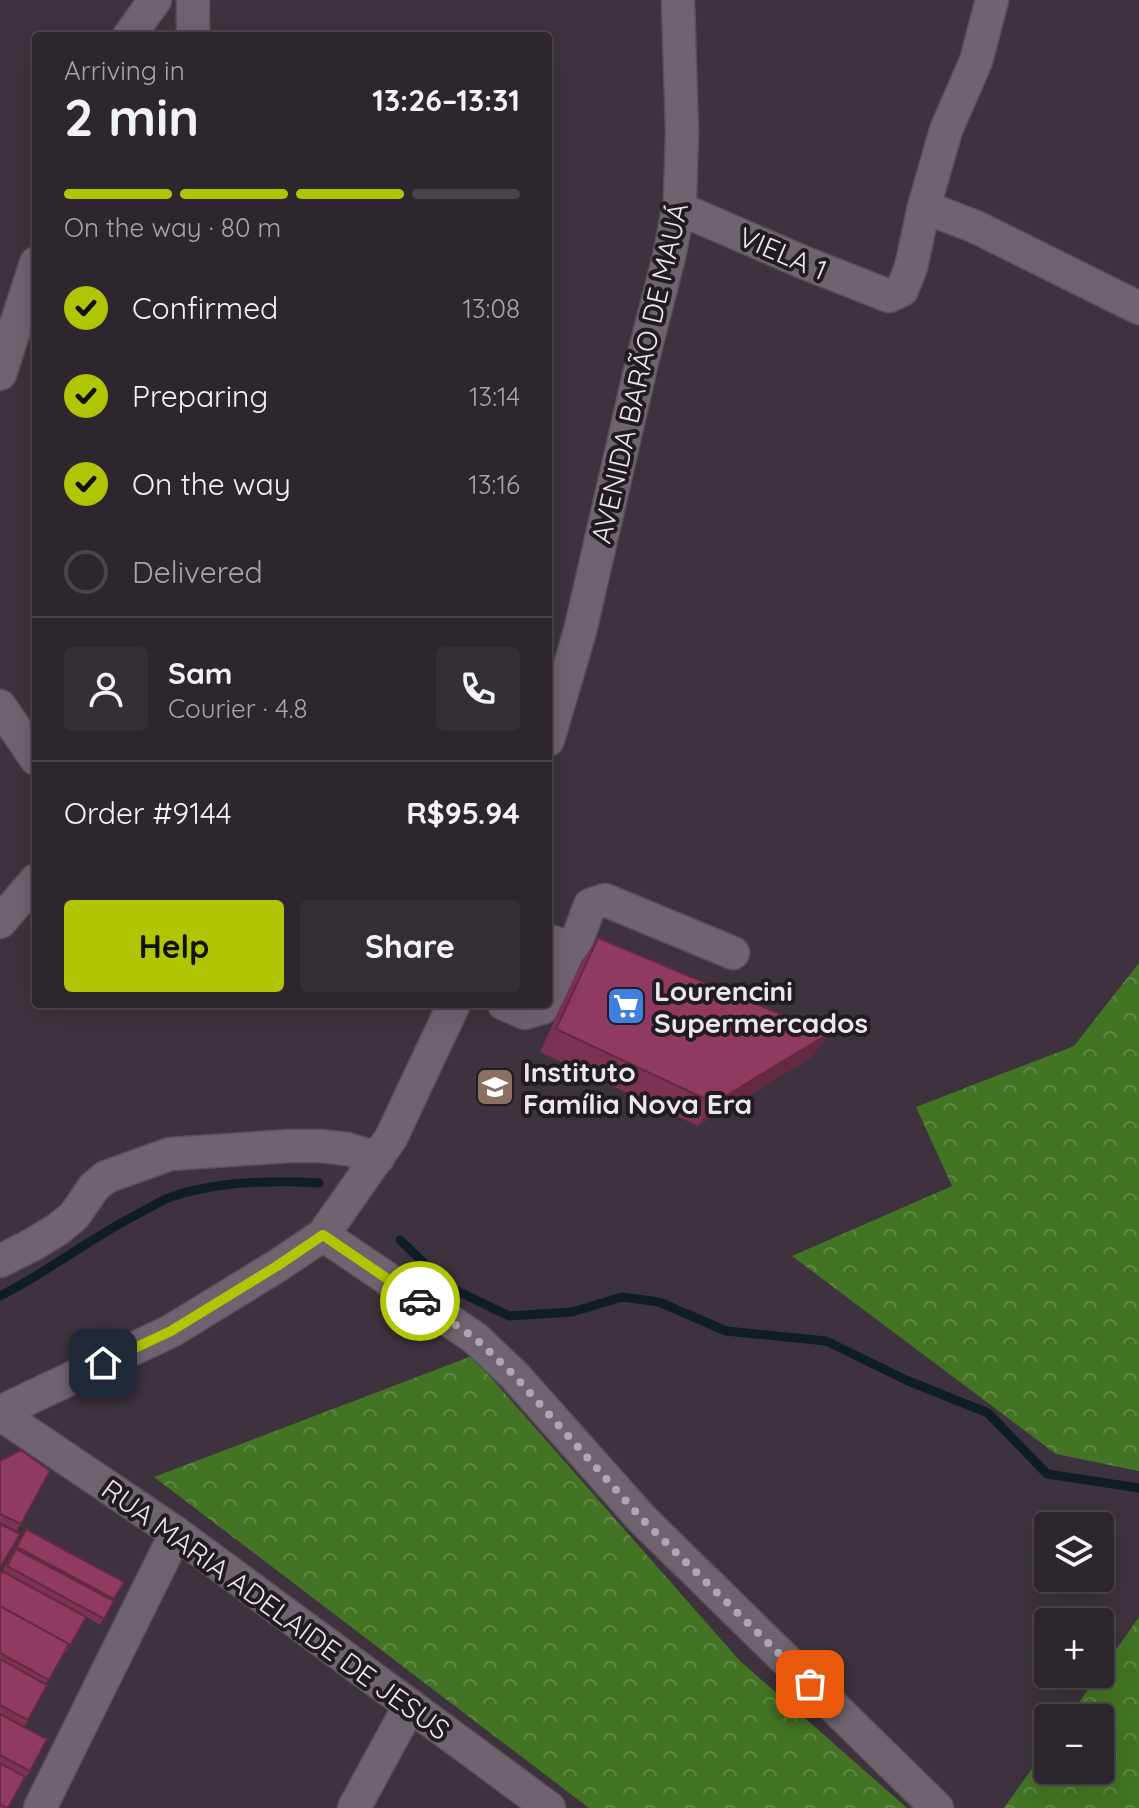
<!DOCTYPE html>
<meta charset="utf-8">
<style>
:root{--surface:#2e262e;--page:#362e36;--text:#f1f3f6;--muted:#a7a5aa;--line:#49434a;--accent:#b0c503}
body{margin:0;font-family:Quicksand,sans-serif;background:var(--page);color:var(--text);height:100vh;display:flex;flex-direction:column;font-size:30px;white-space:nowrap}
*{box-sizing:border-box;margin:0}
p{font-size:26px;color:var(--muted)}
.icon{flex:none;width:44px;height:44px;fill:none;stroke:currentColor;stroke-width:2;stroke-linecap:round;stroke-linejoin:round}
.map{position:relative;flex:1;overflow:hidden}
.side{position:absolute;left:32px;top:32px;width:520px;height:976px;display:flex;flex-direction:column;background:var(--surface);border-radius:8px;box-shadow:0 8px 32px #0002,0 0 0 2px var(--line)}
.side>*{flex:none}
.controls{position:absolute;left:1034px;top:1512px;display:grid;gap:16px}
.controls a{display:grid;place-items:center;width:80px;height:80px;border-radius:8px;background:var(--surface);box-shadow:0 8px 32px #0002,0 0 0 2px var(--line);font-size:40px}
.pin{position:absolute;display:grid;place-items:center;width:68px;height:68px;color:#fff;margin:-34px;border-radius:16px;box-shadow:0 4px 12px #0006}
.courier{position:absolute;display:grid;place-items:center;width:80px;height:80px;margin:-40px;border:6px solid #b0c503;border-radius:50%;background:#fff;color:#222;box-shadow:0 2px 10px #0007}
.headline em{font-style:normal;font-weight:700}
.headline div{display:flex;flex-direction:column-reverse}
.headline{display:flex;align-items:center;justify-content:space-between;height:136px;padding:0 32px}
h1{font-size:52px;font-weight:700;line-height:60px}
.bar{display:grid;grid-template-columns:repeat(4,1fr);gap:12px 8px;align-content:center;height:96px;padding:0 32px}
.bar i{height:10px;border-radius:6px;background:var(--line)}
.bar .on{background:var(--accent)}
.bar p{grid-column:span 4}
.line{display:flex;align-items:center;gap:20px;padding:0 32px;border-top:2px solid var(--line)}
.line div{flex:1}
.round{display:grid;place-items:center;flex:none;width:84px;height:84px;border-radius:8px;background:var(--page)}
ol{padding:0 32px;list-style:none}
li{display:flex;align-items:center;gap:24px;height:88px}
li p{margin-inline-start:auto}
li .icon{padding:8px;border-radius:50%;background:var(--accent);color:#111;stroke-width:4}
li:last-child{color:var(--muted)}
li i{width:44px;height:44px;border:4px solid var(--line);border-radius:50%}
.cta{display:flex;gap:16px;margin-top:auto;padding:16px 32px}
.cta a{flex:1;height:92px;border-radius:8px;background:var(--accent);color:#111;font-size:32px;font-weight:700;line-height:92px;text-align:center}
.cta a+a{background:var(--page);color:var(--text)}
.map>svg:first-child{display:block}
.forest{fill:url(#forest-crowns)}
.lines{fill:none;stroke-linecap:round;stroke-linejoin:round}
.stream{stroke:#0f1e25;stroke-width:9}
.minor-casing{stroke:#584f58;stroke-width:35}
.minor{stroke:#6f636f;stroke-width:32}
.wall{fill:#7c3252}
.shaded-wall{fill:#652942}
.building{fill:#903a5f;stroke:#652942;stroke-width:2}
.done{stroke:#afa7af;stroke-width:8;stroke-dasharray:0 14.4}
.route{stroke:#b0c503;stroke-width:10}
.labels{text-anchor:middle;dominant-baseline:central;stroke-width:8;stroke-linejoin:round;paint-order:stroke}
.street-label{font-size:28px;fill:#ede6ed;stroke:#201c21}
.poi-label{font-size:28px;font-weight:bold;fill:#ede6ed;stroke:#201c21;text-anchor:start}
</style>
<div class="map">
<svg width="1139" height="1808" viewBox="0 0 1139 1808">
<defs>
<pattern id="forest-crowns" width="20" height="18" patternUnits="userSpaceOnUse" patternTransform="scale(2)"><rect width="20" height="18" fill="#437424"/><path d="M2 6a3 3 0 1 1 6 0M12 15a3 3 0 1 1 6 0" fill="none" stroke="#5e8844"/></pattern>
</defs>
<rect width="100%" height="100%" fill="#3d323d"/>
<!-- forest -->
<path class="forest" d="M1139 963V1471L1056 1454 792 1256 952 1186 916 1107 1074 1046Z
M472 1356 740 1661 907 1808H589L154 1477Z
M1139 1617V1808H1004L1048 1746V1770H1100V1718H1068Z"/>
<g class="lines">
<!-- stream -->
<path class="stream" d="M400 1240 449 1287 509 1316 572 1312 622 1297 659 1302 726 1331 826 1341 906 1380 988 1413 1047 1474 1139 1488
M0 1296C48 1272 90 1238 138 1214 149 1208 160 1201 171 1197 218 1181 270 1180 319 1183"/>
<defs>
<path id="minor" d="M129 36 155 0
M193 36V0
M924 207 976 227 1139 308
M678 208 805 263 889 296 902 290 911 267 924 207 946 130 976 61 992 0
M0 374 36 263
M0 706 36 759
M548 740 580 631 642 362 669 257 680 200 682 132 678 0
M0 922 36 880
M548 941 574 948 590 905 605 900 733 953
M548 996 574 948
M504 1004 525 1013 542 1008 544 1004
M323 1235 475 1338 514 1375 642 1519 937 1808
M0 1261 32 1245 58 1229 74 1216 94 1187 106 1177 170 1154 289 1146H321L347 1149 378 1158
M0 1412 171 1331 277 1266 323 1235 391 1138 454 1004
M0 1414 176 1533 549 1808
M40 1808 176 1533
M354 1808 410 1705"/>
</defs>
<!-- minor casing -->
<use href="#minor" class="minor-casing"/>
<!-- minor -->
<use href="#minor" class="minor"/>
</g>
<!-- wall -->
<path class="wall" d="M598 938 828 1034 812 1057 698 1126 540 1052 582 960Z
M0 1461 21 1524 17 1531 0 1522Z
M26 1529 124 1582 100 1625 86 1617 69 1648 65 1654 63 1653 46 1684 28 1720 24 1727 30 1771 8 1808H0V1575Z"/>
<!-- shaded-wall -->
<path class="shaded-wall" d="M828 1034 812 1057 698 1126 714 1103Z"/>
<!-- building -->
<path class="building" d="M598 938 828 1034 714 1103 556 1029Z
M21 1450 50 1471 21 1524 0 1514V1461Z
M0 1524 20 1534 0 1568Z
M26 1529 124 1582 114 1599 17 1547Z
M16 1549 114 1601 104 1619 7 1566Z
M2 1571 86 1617 69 1648 67 1647 69 1644 0 1606V1576Z
M0 1606 69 1644 49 1680 0 1653Z
M0 1659 47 1685 28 1720 0 1705Z
M0 1714 47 1739 30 1771 0 1755Z
M0 1763 25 1777 8 1808 0 1805Z"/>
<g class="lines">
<!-- done -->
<path class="done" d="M420 1301 475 1338 514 1375 642 1519 810 1684"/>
<!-- route -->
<path class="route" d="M103 1363 171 1331 277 1266 323 1235 420 1301"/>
</g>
<!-- icons -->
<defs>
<symbol id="supermarket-square" viewBox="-11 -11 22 22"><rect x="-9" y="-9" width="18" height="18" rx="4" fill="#3f7fe0" stroke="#201c21"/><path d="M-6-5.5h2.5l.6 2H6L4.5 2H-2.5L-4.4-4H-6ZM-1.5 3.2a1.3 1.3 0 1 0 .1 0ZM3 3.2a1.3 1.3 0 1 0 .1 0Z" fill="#fff"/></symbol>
<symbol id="school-square" viewBox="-11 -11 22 22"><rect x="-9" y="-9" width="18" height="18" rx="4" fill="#8d6e63" stroke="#201c21"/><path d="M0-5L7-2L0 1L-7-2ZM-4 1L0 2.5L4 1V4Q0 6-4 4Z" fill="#fff"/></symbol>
</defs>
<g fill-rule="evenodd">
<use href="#supermarket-square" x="604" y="984" width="44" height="44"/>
<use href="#school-square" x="473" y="1065" width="44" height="44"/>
</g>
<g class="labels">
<!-- street labels -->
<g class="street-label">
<text transform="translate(783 253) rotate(23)">VIELA 1</text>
<text transform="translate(639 373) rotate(-77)">AVENIDA BARÃO DE MAUÁ</text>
<text transform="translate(276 1609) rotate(36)">RUA MARIA ADELAIDE DE JESUS</text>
</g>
<!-- poi labels -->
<g class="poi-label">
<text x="654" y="990">Lourencini<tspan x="654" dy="32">Supermercados</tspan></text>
<text x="523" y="1071">Instituto<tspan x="523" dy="32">Família Nova Era</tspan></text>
</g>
</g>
</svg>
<div class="controls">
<a><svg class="icon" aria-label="layers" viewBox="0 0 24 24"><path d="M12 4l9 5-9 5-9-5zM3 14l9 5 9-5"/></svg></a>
<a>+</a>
<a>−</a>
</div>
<div class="pin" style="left:810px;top:1684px;background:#ea580c"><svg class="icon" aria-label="bag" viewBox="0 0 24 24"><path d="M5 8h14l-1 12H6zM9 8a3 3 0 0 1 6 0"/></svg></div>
<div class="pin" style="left:103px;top:1363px;background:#1f2937"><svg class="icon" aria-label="home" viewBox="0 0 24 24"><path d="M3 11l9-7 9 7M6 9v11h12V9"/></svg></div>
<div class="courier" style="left:420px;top:1301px"><svg class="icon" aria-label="car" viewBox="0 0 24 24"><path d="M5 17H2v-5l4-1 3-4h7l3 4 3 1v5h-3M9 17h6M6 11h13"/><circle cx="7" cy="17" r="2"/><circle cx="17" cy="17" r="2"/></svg></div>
<section class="side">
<div class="headline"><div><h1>2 min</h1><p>Arriving in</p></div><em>13:26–13:31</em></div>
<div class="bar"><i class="on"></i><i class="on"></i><i class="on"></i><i></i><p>On the way · 80 m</p></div>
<ol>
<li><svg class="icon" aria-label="check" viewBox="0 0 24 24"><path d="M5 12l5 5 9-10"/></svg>Confirmed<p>13:08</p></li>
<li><svg class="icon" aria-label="check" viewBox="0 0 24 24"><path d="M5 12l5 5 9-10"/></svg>Preparing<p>13:14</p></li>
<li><svg class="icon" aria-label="check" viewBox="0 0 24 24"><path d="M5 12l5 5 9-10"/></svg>On the way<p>13:16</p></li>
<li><i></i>Delivered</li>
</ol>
<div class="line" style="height:144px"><a class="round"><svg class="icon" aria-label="person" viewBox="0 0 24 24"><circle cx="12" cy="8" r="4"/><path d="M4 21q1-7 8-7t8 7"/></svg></a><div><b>Sam</b><p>Courier · 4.8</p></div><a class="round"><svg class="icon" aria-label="phone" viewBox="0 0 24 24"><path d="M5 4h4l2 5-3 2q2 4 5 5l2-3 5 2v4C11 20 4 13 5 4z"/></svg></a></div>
<div class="line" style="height:104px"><div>Order #9144</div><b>R$95.94</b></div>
<div class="cta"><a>Help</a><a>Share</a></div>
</section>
</div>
